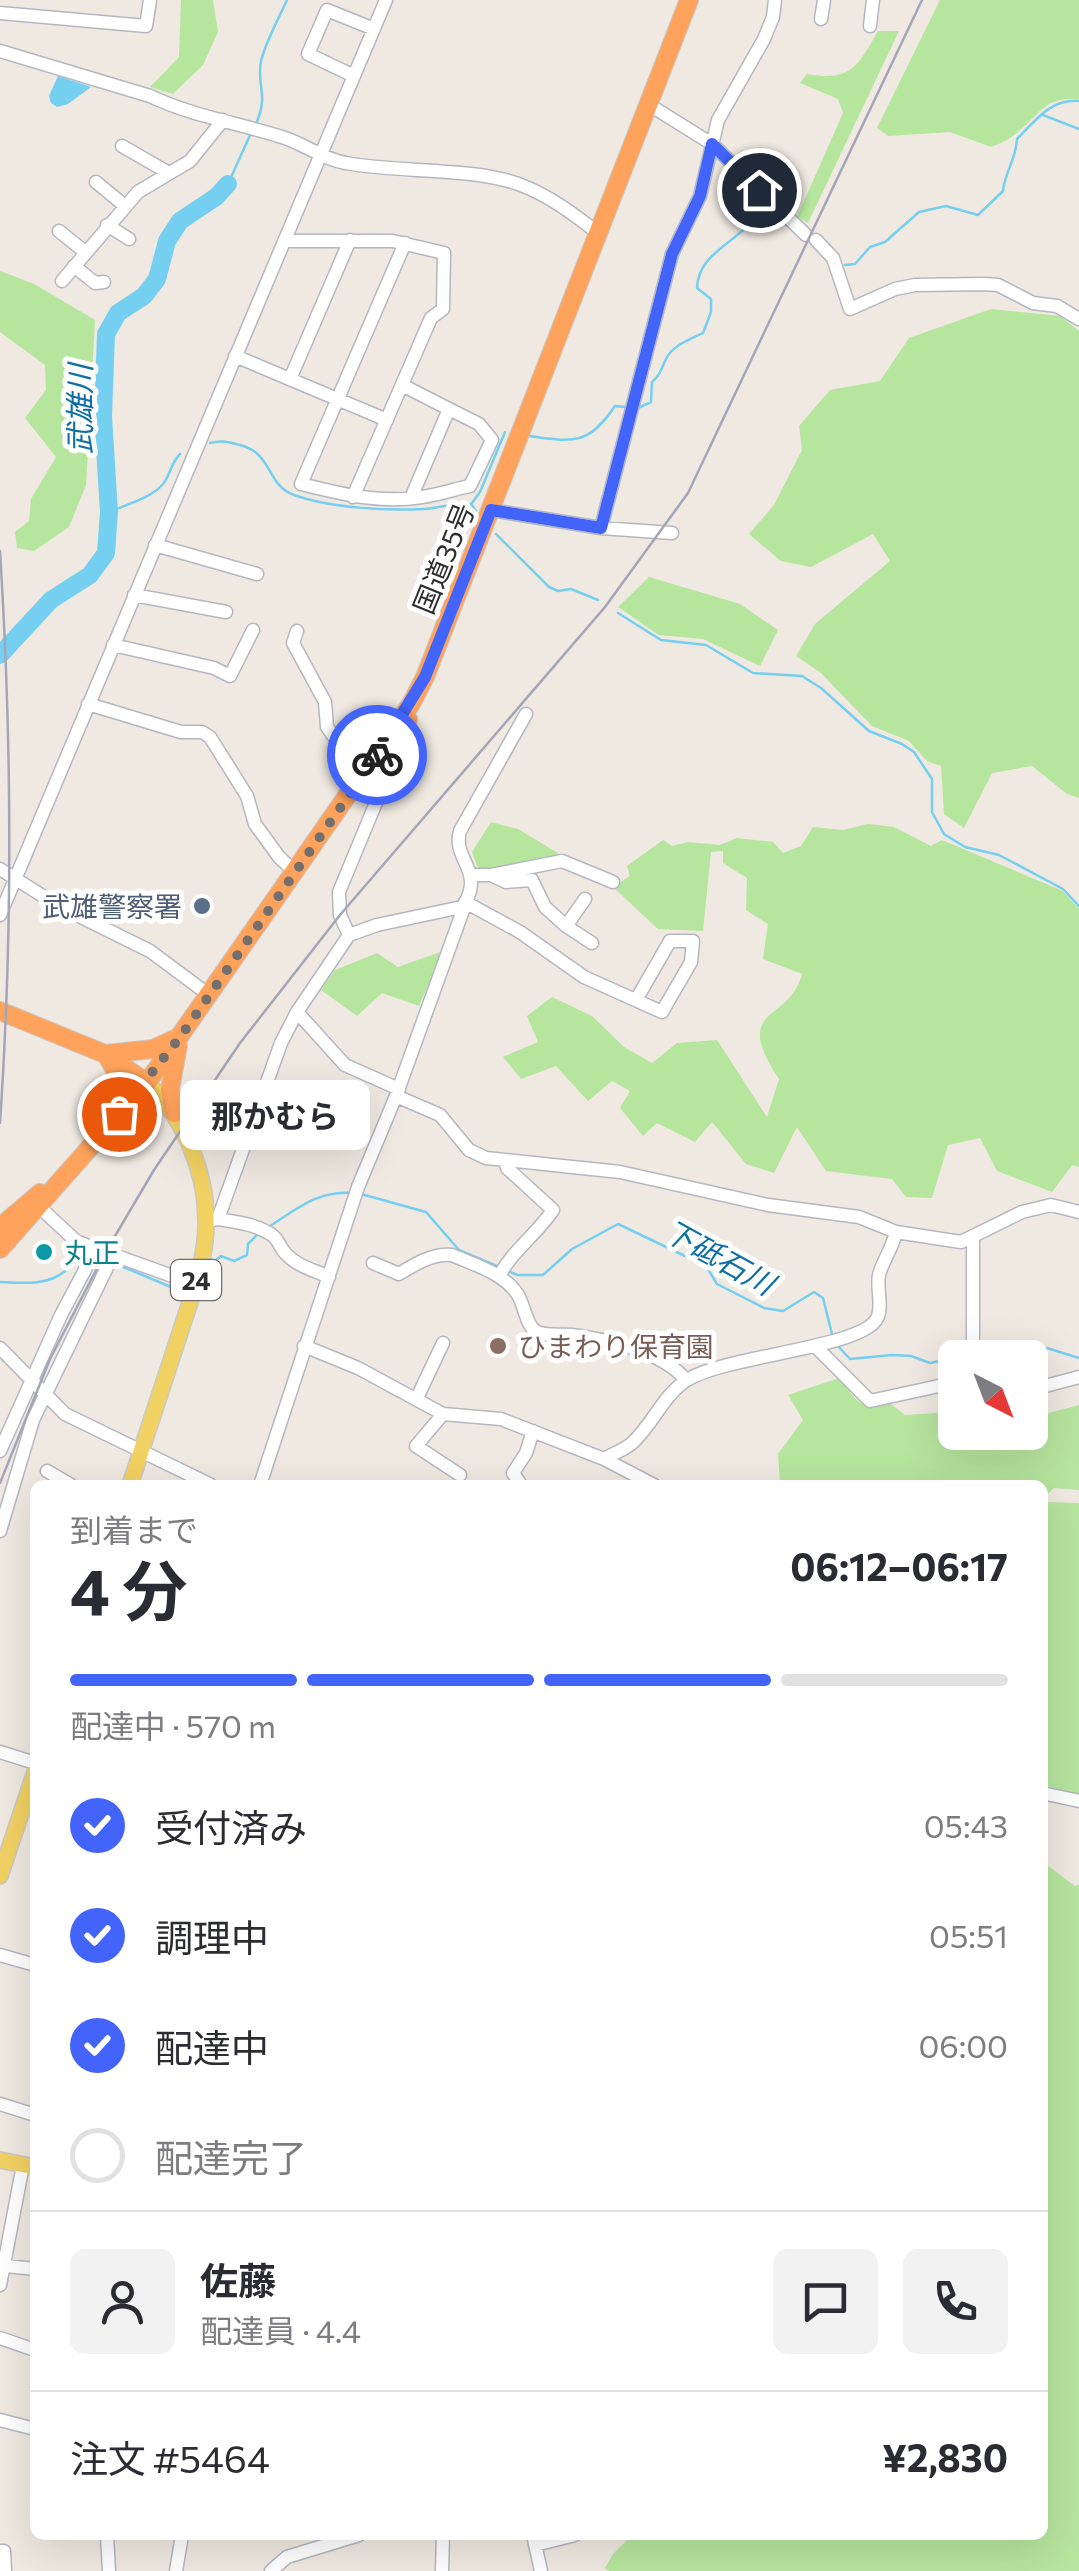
<!DOCTYPE html>
<html lang="ja">
<meta charset="utf-8">
<style>
:root{--surface:#fff;--page:#f2f2f3;--text:#2b2b33;--muted:#7c7c81;--line:#e1e1e2;--accent:#4264fb}
body{margin:0;font-family:Commissioner,"Noto Sans JP",sans-serif;background:var(--page);color:var(--text);height:100vh;display:flex;flex-direction:column;font-size:38px;white-space:nowrap}
*{box-sizing:border-box;margin:0}
p{font-size:32px;color:var(--muted)}
.icon{flex:none;width:55px;height:55px;fill:none;stroke:currentColor;stroke-width:2;stroke-linecap:round;stroke-linejoin:round}
.map{position:relative;flex:1;overflow:hidden}
.side{position:absolute;left:30px;top:1480px;width:1018px;height:1060px;display:flex;flex-direction:column;background:var(--surface);border-radius:15px;box-shadow:0 10px 40px #0002}
.side>*{flex:none}
.needle{width:65px;rotate:138deg}
.fabs{position:absolute;left:938px;top:1340px;display:grid;gap:20px}
.fabs a{display:grid;place-items:center;width:110px;height:110px;border-radius:15px;background:var(--surface);box-shadow:0 10px 40px #0002;font-size:50px}
.pin{position:absolute;display:grid;place-items:center;width:85px;height:85px;color:#fff;margin:-42px;border:5px solid #fff;border-radius:50%;box-shadow:0 2px 10px #0007}
.courier{position:absolute;display:grid;place-items:center;width:100px;height:100px;margin:-50px;border:8px solid #4264fb;border-radius:50%;background:#fff;color:#222;box-shadow:0 2px 12px #0007}
.bubble{position:absolute;height:70px;border-radius:15px;background:var(--surface);box-shadow:0 10px 40px #0002;font-size:32px;font-weight:700;line-height:70px;text-align:center}
.summary em{font-style:normal;font-weight:700}
.summary div{display:flex;flex-direction:column-reverse}
.summary{display:flex;align-items:center;justify-content:space-between;height:170px;padding:0 40px}
h1{font-size:65px;font-weight:700;line-height:75px}
.bar{display:grid;grid-template-columns:repeat(4,1fr);gap:15px 10px;align-content:center;height:120px;padding:0 40px}
.bar i{height:12px;border-radius:8px;background:var(--line)}
.bar .selected{background:var(--accent)}
.bar p{grid-column:span 4}
.line{display:flex;align-items:center;gap:25px;padding:0 40px;border-top:2px solid var(--line)}
.line div{flex:1}
.round{display:grid;place-items:center;flex:none;width:105px;height:105px;border-radius:15px;background:var(--page)}
ol{padding:0 40px;list-style:none}
li{display:flex;align-items:center;gap:30px;height:110px}
li p{margin-inline-start:auto}
li .icon{padding:10px;border-radius:50%;background:var(--accent);color:#fff;stroke-width:4}
li:last-child{color:var(--muted)}
li i{width:55px;height:55px;border:5px solid var(--line);border-radius:50%}
.map>svg:first-child{display:block}
.green{fill:#b6e59e}
.water{fill:#75cff0}
.lines{fill:none;stroke-linecap:round;stroke-linejoin:round}
.stream{stroke:#75cff0;stroke-width:2.5}
.river{stroke:#75cff0;stroke-width:18}
.minor-casing{stroke:#b4b7c1;stroke-width:15}
.major-casing{stroke:#c9c9c9;stroke-width:18}
.highway-casing{stroke:#c9c9c9;stroke-width:20}
.minor{stroke:#fff;stroke-width:12}
.major{stroke:#f2d163;stroke-width:15}
.highway{stroke:#ffa35c;stroke-width:18}
.rail{stroke:#a3a6b8;stroke-width:2.5}
.done{stroke:#726f6d;stroke-width:10;stroke-dasharray:0 18}
.route{stroke:#4264fb;stroke-width:12}
.service-dot{fill:#5c6f8a;stroke:#fff;stroke-width:4}
.culture-dot{fill:#0f9aa8;stroke:#fff;stroke-width:4}
.education-dot{fill:#8d6e63;stroke:#fff;stroke-width:4}
.labels{text-anchor:middle;dominant-baseline:central;stroke-width:10;stroke-linejoin:round;paint-order:stroke}
.shield{fill:#fff;stroke:#6d6d6d;stroke-width:2.5}
.shield-label{font-size:25px;font-weight:bold;fill:#2e2e2e}
.street-label{font-size:28px;fill:#2e2e2e;stroke:#fff}
.service-label{font-size:28px;fill:#4e5e75;stroke:#fff;text-anchor:end}
.culture-label{font-size:28px;fill:#0d838f;stroke:#fff;text-anchor:start}
.education-label{font-size:28px;fill:#785e54;stroke:#fff;text-anchor:start}
.water-label{font-size:30px;font-style:italic;fill:#0d6fa3;stroke:#fff}
</style>
<div class="map">
<svg width="1079" height="2571" viewBox="0 0 1079 2571">
<rect width="100%" height="100%" fill="#efe9e1"/>
<!-- green -->
<path class="green" d="M181 0H213L218 32 203 65 173 94 150 87 179 57Z
M940 0H1079V99C1042 97 1040 116 1014 135 1008 140 999 144 991 147L950 132 888 136 877 128Z
M878 31H899L808 223 797 217 843 113 838 99 800 83 807 74C851 82 858 66 878 31Z
M0 271 34 284 95 320 86 485 69 527 34 551 17 548 15 532 29 521 31 499 56 457 25 418 46 390 45 365 0 332Z
M991 309 1060 316 1079 331V798L1067 794 1032 766 992 773 964 828 944 814 941 766 927 761 909 741 872 726 821 673 796 656 815 624 890 561 873 534 811 567 781 561 749 534 774 505 802 450 799 426 830 390 880 381 909 338Z
M649 577 740 604 778 630 760 666 703 639 659 635 618 607Z
M491 822 518 829 558 853 548 871 511 880 478 868 472 852Z
M868 824 894 827 931 846 942 840 1063 891 1079 909V1167L1072 1165 1052 1192 997 1171 980 1138 948 1145 932 1198 906 1197 892 1179 826 1171 797 1127 774 1173 746 1164 712 1122 695 1142 657 1123 643 1136 620 1108 630 1091 612 1081 588 1101 556 1066 521 1079 503 1057 538 1042 527 1016 552 997 592 1016 624 1047 652 1063 677 1043 717 1040 767 1117 779 1079C730 1005 789 1024 802 974L763 959 768 924 746 910 747 878 723 863V851L711 852 703 931 658 929 613 887 630 876 627 866 663 840 672 846 688 842 720 845 737 838 773 842 783 853 801 846 813 827 843 830Z
M443 951 419 1006 382 993 357 1016 321 990 335 970 377 953 398 967Z
M839 1378C856 1399 859 1412 887 1401L905 1415 952 1412 955 1432 964 1433 973 1448 978 1433 1030 1432V1418L1079 1405V1490L1054 1488 1043 1499 1042 1485H780L778 1454 803 1420 788 1395Z
M1043 1502 1079 1503V1795L1043 1785Z
M1043 1862 1075 1886 1079 1885V2571H609L605 2568 613 2554 632 2535H1042Z"/>
<!-- water -->
<path class="water" d="M58 76 91 87 68 104 57 107 51 103 49 96Z"/>
<g class="lines">
<!-- stream -->
<path class="stream" d="M1043 115 1079 129
M255 126C270 93 256 88 261 61 266 41 278 20 287 0
M228 184 251 133
M845 265 855 264 870 247 885 242 919 212 946 206 978 215 1003 191C1005 171 1016 160 1017 139 1036 120 1050 99 1079 101
M638 408 651 402 652 382C661 374 661 369 666 359 673 345 689 340 703 333L711 312V299L697 288C698 251 742 241 758 213L767 210 775 213
M529 436C573 442 588 446 615 406L625 407
M210 443C222 440 229 442 240 445 273 453 266 485 294 495 331 508 386 511 425 509 441 508 455 502 471 504L476 511
M472 503 480 492 505 432
M109 512C127 504 150 499 163 484 170 475 171 463 180 454
M496 534 549 587 558 591 571 589 598 600
M618 613 661 640 706 645 753 673 802 676 821 688 869 731 902 744 914 752 932 779V812L944 834 965 847 999 855 1063 889 1079 906
M361 1194 426 1212 459 1250 499 1267
M270 1226C298 1208 319 1190 353 1193
M116 1264 171 1287 186 1288
M507 1271 518 1275H543L572 1249 618 1224 706 1266 717 1284 764 1308 783 1311 814 1292 823 1298 833 1338
M0 1282C21 1283 48 1286 65 1271 73 1264 73 1259 83 1254
M203 1282 214 1262 221 1256 234 1261 247 1255 248 1244 259 1233
M837 1345 850 1359 892 1355 911 1356 930 1363 949 1359 955 1366
M1004 1358 1008 1352 1047 1348 1079 1358"/>
<!-- river -->
<path class="river" d="M0 655 51 600 90 575 106 553 109 512 103 416 106 334 118 313 144 296 157 279 167 241 180 221 216 197 228 184"/>
<defs>
<path id="minor" d="M0 13 146 26 150 0
M821 19 824 0
M870 26 873 0
M0 51 150 96C192 116 238 123 282 137 305 144 322 159 346 163 398 173 475 167 521 185 550 196 575 215 599 234
M354 76 308 54 327 10 374 29
M648 104 712 144 806 235
M122 146 169 173
M96 182 125 206
M107 225 129 239
M59 231 85 252
M816 240 833 258 850 309 895 289 915 285 984 284 998 285 1033 303 1057 306 1079 319
M284 241H393L444 253 443 309 431 318 353 497
M405 243 301 484C341 494 381 504 422 497 438 495 454 489 470 486L492 440 479 424 449 409
M74 266 95 283 104 282
M62 281 138 192 190 161 223 120
M235 356 387 420
M290 379 350 240
M402 385 449 409 411 498
M491 510 601 528 672 533
M601 528 672 254 700 196 718 120 764 39 773 17 775 0
M155 545 257 574
M134 595 226 612
M297 631 293 643 325 702 327 727 362 776
M113 645 214 668 230 676 253 630
M88 704 181 732H202L210 737 247 796 255 824 279 857 295 872
M0 869 57 905 150 951 209 995
M472 875H491L506 882 532 880 545 907 566 926 585 899
M491 875 562 861 613 882
M465 902 520 932 584 977 662 1012 691 962 693 941H670L636 1000
M0 915 386 0
M566 926 592 943
M349 935 340 915 339 892 385 781V774
M297 1012 345 1065 399 1089
M396 1096 440 1115 469 1150 486 1158 620 1172 768 1205 859 1217 896 1232 961 1242 1022 1212 1051 1205 1079 1212
M218 1219C236 1222 256 1224 272 1235 279 1240 280 1248 286 1254 297 1266 314 1270 329 1277
M206 1221 218 1219 281 1043 297 1012 349 935 377 925 457 908 462 909
M973 1238V1358
M108 1253 178 1278 196 1279
M373 1263 399 1274C415 1264 433 1253 452 1255 475 1265 504 1273 518 1295 524 1305 526 1323 534 1330 542 1337 562 1334 572 1335 609 1340 663 1352 686 1380
M499 1276C513 1250 537 1234 553 1210L507 1168 505 1160
M304 1346 358 1368 443 1414 501 1419 604 1459 654 1485
M816 1347 870 1401 948 1384 955 1388
M0 1348 65 1414 211 1485
M1030 1390 1079 1377
M417 1398 443 1343
M443 1414 416 1446 460 1475
M0 1451 61 1315 96 1249 76 1241 34 1202
M604 1459C613 1454 623 1450 631 1444 652 1426 663 1395 687 1380 725 1356 858 1348 876 1320 884 1309 876 1288 879 1275 883 1260 893 1247 896 1232
M47 1471 71 1485
M260 1485 358 1187 396 1096 470 891C476 867 453 855 460 831L526 714
M521 1485 513 1473 526 1453 533 1431
M0 1531 33 1420 113 1255
M0 1752 35 1763
M1042 1793 1079 1801
M0 1955 35 1965
M0 2104 35 2115
M6 2266 35 2269
M0 2285 23 2165
M0 2338 35 2350
M0 2420 35 2429
M107 2535 109 2571
M533 2535 541 2571
M535 2545 575 2535
M0 2551H4L5 2571
M176 2571 182 2535
M271 2571 287 2557 359 2535
M442 2571 443 2535"/>
<path id="major" d="M130 1485C146 1436 162 1388 178 1339 190 1301 207 1260 206 1220 206 1171 183 1116 147 1083
M0 1876 35 1772
M0 2160 35 2167"/>
<path id="highway" d="M385 781 408 719
M0 1011 105 1054 147 1083
M106 1054 153 1049 177 1038
M108 1058 121 1080 119 1114
M174 1113 170 1089 178 1046
M0 1227 40 1193
M0 1249 147 1083 411 704 425 677 689 0"/>
</defs>
<!-- minor casing -->
<use href="#minor" class="minor-casing"/>
<!-- major casing -->
<use href="#major" class="major-casing"/>
<!-- highway casing -->
<use href="#highway" class="highway-casing"/>
<!-- minor -->
<use href="#minor" class="minor"/>
<!-- major -->
<use href="#major" class="major"/>
<!-- highway -->
<use href="#highway" class="highway"/>
<!-- rail -->
<path class="rail" d="M0 551C12 742 13 931 0 1123
M0 1483 50 1359 105 1253 154 1170 240 1043 340 915 605 607 688 493 922 0"/>
</g>
<g class="lines">
<!-- done -->
<path class="done" d="M119 1114 181 1036 377 755"/>
<!-- route -->
<path class="route" d="M377 755 425 677 491 510 601 528 672 254 700 196 712 144 759 190"/>
</g>
<!-- markers -->
<circle class="service-dot" cx="202" cy="906" r="10"/>
<circle class="culture-dot" cx="44" cy="1252" r="10"/>
<circle class="education-dot" cx="498" cy="1346" r="10"/>
<g class="labels">
<!-- shield labels -->
<rect class="shield" x="171" y="1260" width="50" height="40" rx="8"/>
<g class="shield-label">
<text x="196" y="1280">24</text>
</g>
<!-- street labels -->
<g class="street-label">
<text transform="translate(443 558) rotate(-68)">国道35号</text>
</g>
<!-- service labels -->
<g class="service-label">
<text x="182" y="906">武雄警察署</text>
</g>
<!-- culture labels -->
<g class="culture-label">
<text x="64" y="1252">丸正</text>
</g>
<!-- education labels -->
<g class="education-label">
<text x="518" y="1346">ひまわり保育園</text>
</g>
<!-- water labels -->
<g class="water-label">
<text transform="translate(78 409) rotate(-90)">武雄川</text>
<text transform="translate(720 1256) rotate(29)">下砥石川</text>
</g>
</g>
</svg>
<div class="fabs">
<a><svg class="needle" viewBox="-14 -14 28 28"><path d="M0-13l5 13h-10z" fill="#e53935"/><path d="M0 13l5-13h-10z" fill="#7c7c81"/></svg></a>
</div>
<div class="pin" style="left:119px;top:1114px;background:#ea580c"><svg class="icon" aria-label="bag" viewBox="0 0 24 24"><path d="M5 8h14l-1 12H6zM9 8a3 3 0 0 1 6 0"/></svg></div>
<div class="pin" style="left:759px;top:190px;background:#1f2937"><svg class="icon" aria-label="home" viewBox="0 0 24 24"><path d="M3 11l9-7 9 7M6 9v11h12V9"/></svg></div>
<div class="courier" style="left:377px;top:755px"><svg class="icon" aria-label="bike" viewBox="0 0 24 24"><circle cx="6" cy="16" r="4"/><circle cx="18" cy="16" r="4"/><path d="M6 16l4-8h5l3 8M10 8l3 8H6M13 5h3"/></svg></div>
<div class="bubble" style="left:180px;top:1080px;width:190px">那かむら</div>
<section class="side">
<div class="summary"><div><h1>4 分</h1><p>到着まで</p></div><em>06:12–06:17</em></div>
<div class="bar"><i class="selected"></i><i class="selected"></i><i class="selected"></i><i></i><p>配達中 · 570 m</p></div>
<ol>
<li><svg class="icon" aria-label="check" viewBox="0 0 24 24"><path d="M5 12l5 5 9-10"/></svg>受付済み<p>05:43</p></li>
<li><svg class="icon" aria-label="check" viewBox="0 0 24 24"><path d="M5 12l5 5 9-10"/></svg>調理中<p>05:51</p></li>
<li><svg class="icon" aria-label="check" viewBox="0 0 24 24"><path d="M5 12l5 5 9-10"/></svg>配達中<p>06:00</p></li>
<li><i></i>配達完了</li>
</ol>
<div class="line" style="height:180px"><a class="round"><svg class="icon" aria-label="person" viewBox="0 0 24 24"><circle cx="12" cy="8" r="4"/><path d="M4 21q1-7 8-7t8 7"/></svg></a><div><b>佐藤</b><p>配達員 · 4.4</p></div><a class="round"><svg class="icon" aria-label="chat" viewBox="0 0 24 24"><path d="M4 5h16v11H9l-5 4z"/></svg></a><a class="round"><svg class="icon" aria-label="phone" viewBox="0 0 24 24"><path d="M5 4h4l2 5-3 2q2 4 5 5l2-3 5 2v4C11 20 4 13 5 4z"/></svg></a></div>
<div class="line" style="height:130px"><div>注文 #5464</div><b>¥2,830</b></div>
</section>
</div>
